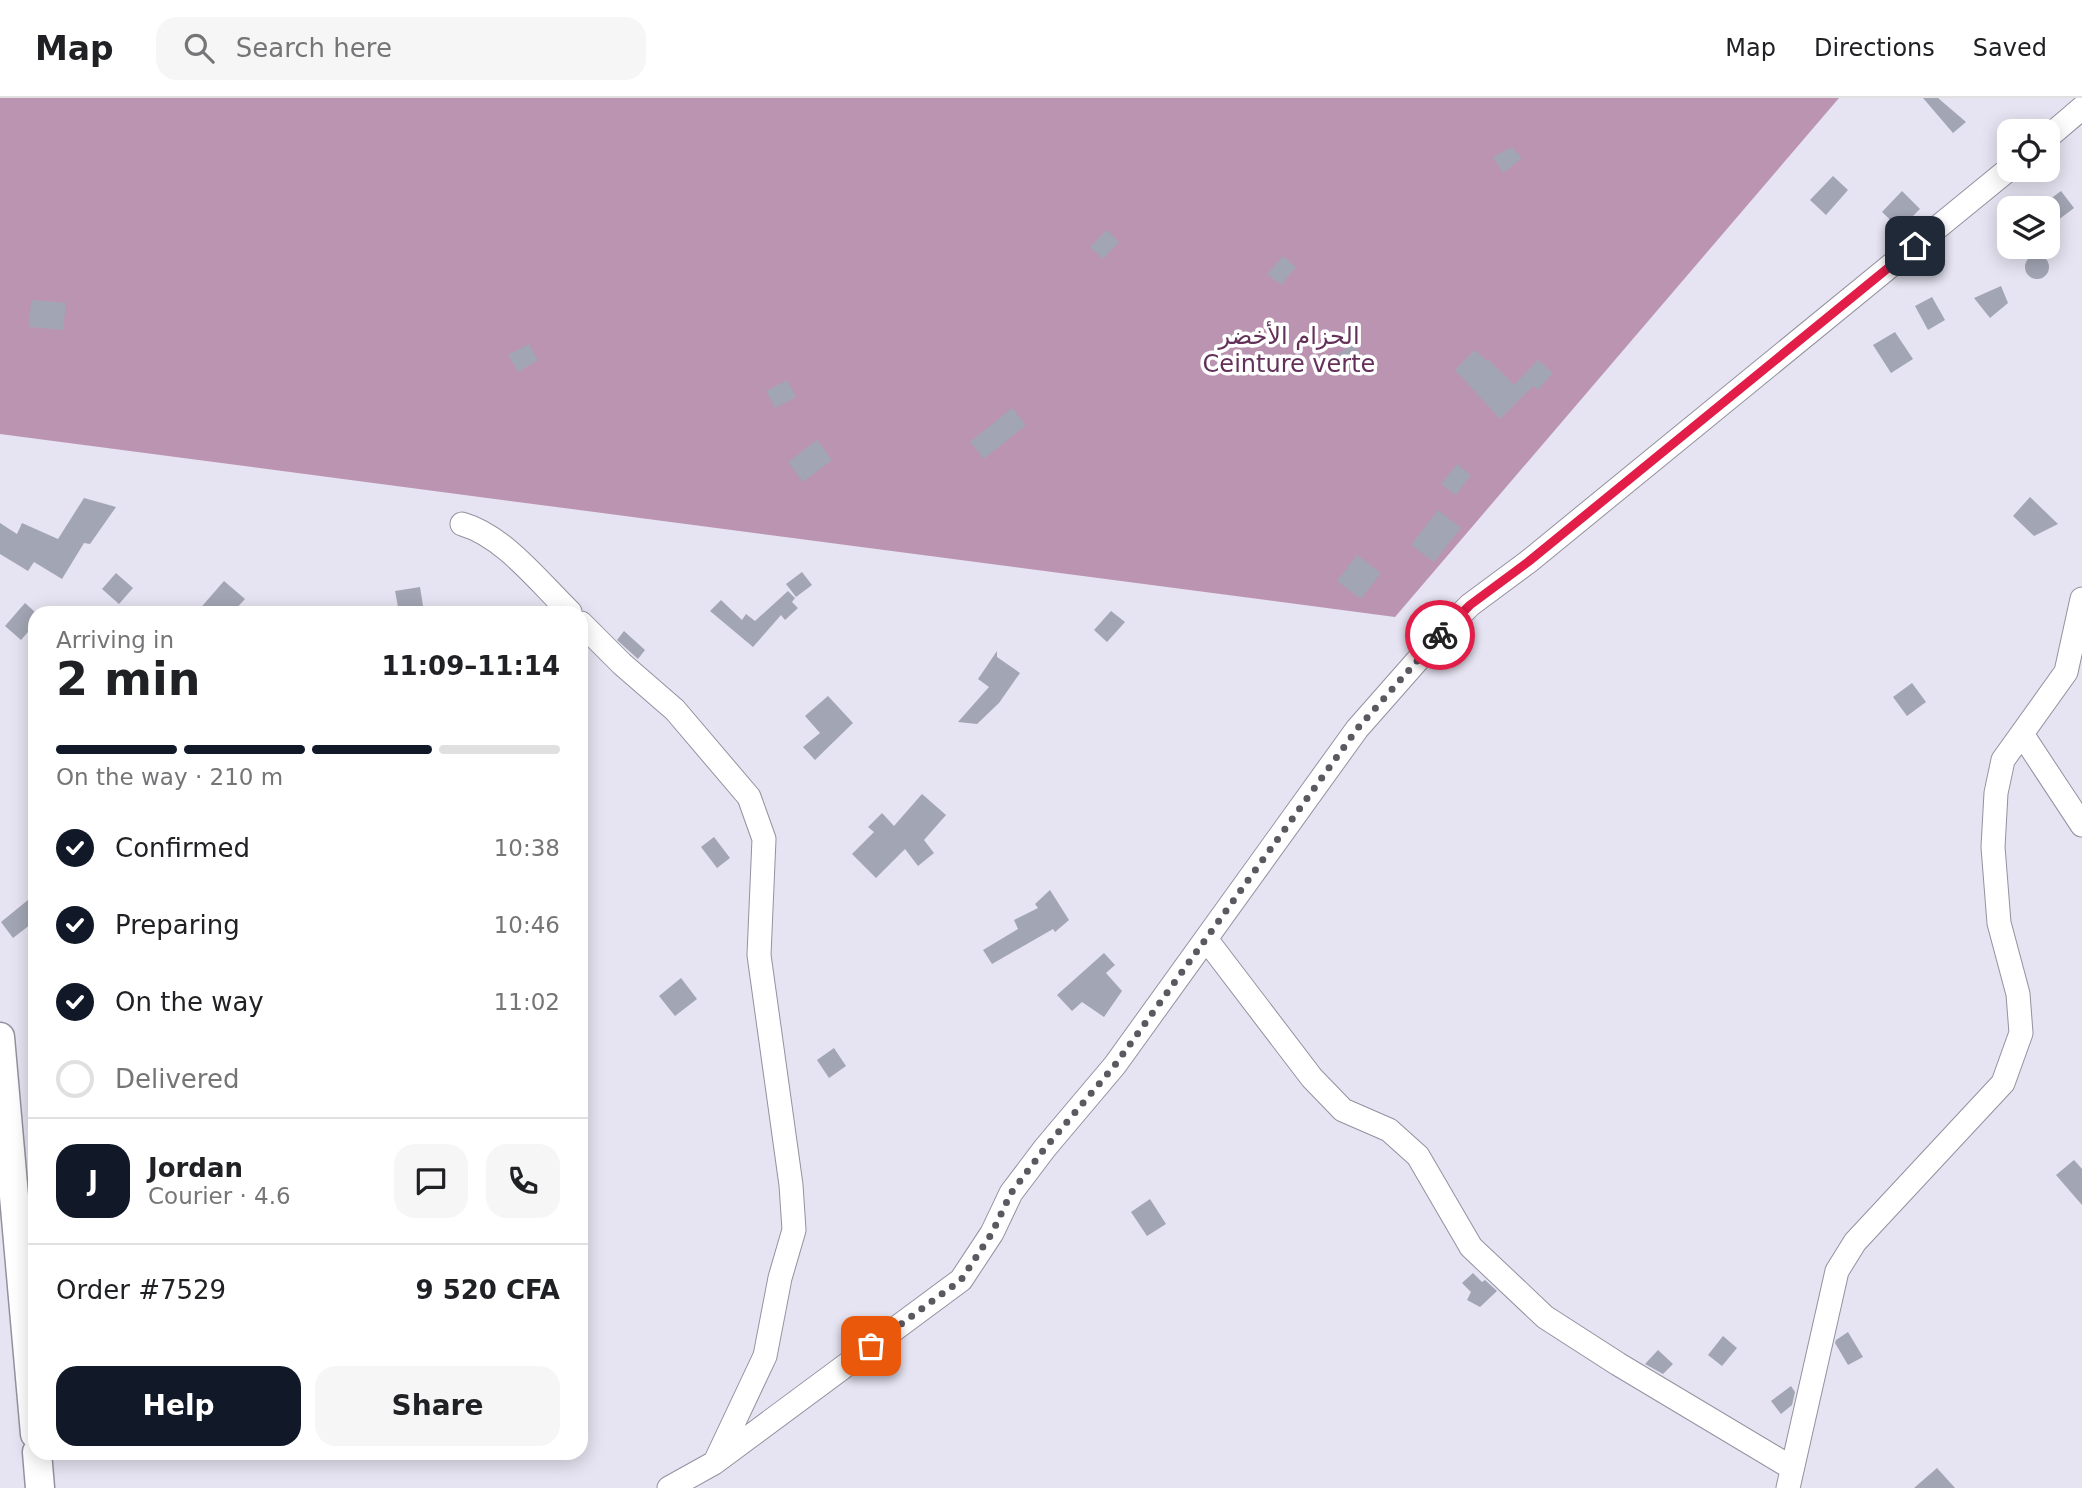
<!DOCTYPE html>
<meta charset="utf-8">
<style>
:root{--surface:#fff;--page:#f6f6f6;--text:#202124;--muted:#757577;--line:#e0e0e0;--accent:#111827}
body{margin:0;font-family:"DejaVu Sans","Noto Naskh Arabic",sans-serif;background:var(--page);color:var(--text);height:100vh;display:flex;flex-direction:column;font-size:26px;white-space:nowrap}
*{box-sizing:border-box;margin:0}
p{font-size:23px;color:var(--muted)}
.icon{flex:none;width:38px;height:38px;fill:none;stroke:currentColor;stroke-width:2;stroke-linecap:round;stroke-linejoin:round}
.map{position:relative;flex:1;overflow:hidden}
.side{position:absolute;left:28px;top:508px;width:560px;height:854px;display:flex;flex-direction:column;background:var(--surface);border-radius:21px;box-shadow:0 4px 18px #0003}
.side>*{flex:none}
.buttons{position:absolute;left:1997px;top:21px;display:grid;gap:14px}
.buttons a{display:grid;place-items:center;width:63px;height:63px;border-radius:14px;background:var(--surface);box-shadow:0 4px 18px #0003;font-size:35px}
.pin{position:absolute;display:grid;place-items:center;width:60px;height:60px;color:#fff;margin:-30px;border-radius:14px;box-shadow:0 4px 10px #0006}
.courier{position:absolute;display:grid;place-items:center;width:70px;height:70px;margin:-35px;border:5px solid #e11d48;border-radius:50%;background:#fff;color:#222;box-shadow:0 2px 9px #0007}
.overview em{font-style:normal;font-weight:600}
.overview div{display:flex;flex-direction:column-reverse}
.overview{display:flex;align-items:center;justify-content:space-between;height:119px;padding:0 28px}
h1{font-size:46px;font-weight:600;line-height:52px}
.bar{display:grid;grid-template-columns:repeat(4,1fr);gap:10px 7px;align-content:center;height:84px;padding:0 28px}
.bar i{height:9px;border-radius:5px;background:var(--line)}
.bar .active{background:var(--accent)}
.bar p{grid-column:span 4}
.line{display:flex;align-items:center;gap:18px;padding:0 28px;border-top:2px solid var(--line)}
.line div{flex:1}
.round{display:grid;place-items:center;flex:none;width:74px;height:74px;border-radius:21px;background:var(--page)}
ol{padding:0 28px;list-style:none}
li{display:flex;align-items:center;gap:21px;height:77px}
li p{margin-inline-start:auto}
li .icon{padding:7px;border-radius:50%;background:var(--accent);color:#fff;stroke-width:4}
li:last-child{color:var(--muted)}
li i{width:38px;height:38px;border:4px solid var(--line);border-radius:50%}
.button{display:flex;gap:14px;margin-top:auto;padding:14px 28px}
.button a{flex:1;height:80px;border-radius:21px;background:var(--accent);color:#fff;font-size:28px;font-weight:600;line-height:80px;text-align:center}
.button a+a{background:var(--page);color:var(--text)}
header{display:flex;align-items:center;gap:42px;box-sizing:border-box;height:98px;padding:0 35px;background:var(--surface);border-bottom:2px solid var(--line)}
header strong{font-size:33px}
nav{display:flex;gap:38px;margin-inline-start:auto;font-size:24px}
.search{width:490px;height:63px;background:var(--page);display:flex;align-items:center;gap:18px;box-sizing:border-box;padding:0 24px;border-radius:21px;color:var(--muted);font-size:26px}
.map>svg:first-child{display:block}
.forest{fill:#bb94b2}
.building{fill:#a2a5b3}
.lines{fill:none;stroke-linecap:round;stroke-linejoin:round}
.minor-casing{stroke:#94919f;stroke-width:25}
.tertiary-casing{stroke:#94919f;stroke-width:31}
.minor{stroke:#fff;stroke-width:23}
.tertiary{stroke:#fff;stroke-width:28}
.done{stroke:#5a5960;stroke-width:7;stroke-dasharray:0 12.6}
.route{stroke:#e11d48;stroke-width:9}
.labels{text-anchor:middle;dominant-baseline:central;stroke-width:7;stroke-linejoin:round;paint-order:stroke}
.park-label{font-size:24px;fill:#633059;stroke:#fff}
</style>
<header>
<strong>Map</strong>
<div class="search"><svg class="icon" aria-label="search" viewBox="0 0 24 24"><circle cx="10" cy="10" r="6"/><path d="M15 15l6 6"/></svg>Search here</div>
<nav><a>Map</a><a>Directions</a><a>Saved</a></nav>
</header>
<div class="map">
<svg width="2082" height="1390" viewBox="0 0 2082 1390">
<rect width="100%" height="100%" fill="#e6e3f2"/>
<!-- forest -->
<path class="forest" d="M0 0H1839L1395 519 0 336Z"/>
<!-- building -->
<path class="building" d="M1923 0H1938L1966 24 1953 35Z
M1512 49 1522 60 1503 75 1493 59Z
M1833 78 1848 92 1826 117 1810 102Z
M1902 93 1920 111 1900 131 1882 114Z
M2061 93 2074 110 2053 126 2048 118V110L2041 108Z
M1107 132 1119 144 1103 161 1090 149Z
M2025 169a12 12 0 1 1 24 0a12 12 0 1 1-24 0Z
M1283 158 1296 169 1281 187 1267 176Z
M2001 188 2008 205 1990 220 1974 200Z
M1932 199 1945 222 1928 232 1915 208Z
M31 202 66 205 63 232 29 229Z
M1895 234 1913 261 1891 275 1873 247Z
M529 246 538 262 518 274 508 257Z
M1354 246 1364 262 1347 272 1337 256Z
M1475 252 1487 263 1488 261 1514 287 1538 262 1553 275 1538 292 1533 288 1500 321 1455 272Z
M787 282 796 299 775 310 766 293Z
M1012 310 1026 327 984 361 970 344Z
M817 342 832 362 803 384 788 364Z
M1457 366 1471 377 1456 397 1441 386Z
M2030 399 2058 426 2034 438 2013 418Z
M84 400 116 409 90 446 84 445 62 481 34 464 28 473 0 456V425L17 436 22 425 58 441Z
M1438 412 1461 430 1434 464 1411 447Z
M1357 457 1381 475 1361 501 1337 483Z
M802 474 812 487 796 499 786 486Z
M116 475 133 490 119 506 102 491Z
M224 483 245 501 233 514H197Z
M420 489 424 514H399L395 493Z
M788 493 795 500 792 504 798 510 785 522 781 517 753 549 710 513 721 502 742 522 746 516 755 523Z
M25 505 35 514V526L21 542 5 528Z
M1111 513 1125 524 1107 544 1094 532Z
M624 533 645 552 638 561 617 542Z
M997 553V559L1020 575 999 605 977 626 958 624 989 589 978 581Z
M1912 585 1926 604 1907 618 1893 599Z
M828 598 853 625 815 662 803 649 820 635 805 618Z
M922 696 946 717 924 742 934 755 918 768 905 751 876 780 852 756 874 734 868 729 882 715 894 728Z
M714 739 730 760 717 770 701 749Z
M1050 792 1069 822 1055 834 1053 831 992 866 983 852 1018 831 1014 822 1038 810 1035 806Z
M28 802 35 810V823L13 840 1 824Z
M1104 855 1115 867 1106 875 1122 893 1104 919 1082 904 1072 913 1057 897Z
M681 880 697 901 675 918 659 898Z
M834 950 846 968 829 980 817 962Z
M2074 1062 2082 1071V1107L2056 1077Z
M1150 1101 1166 1126 1147 1138 1131 1114Z
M1473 1175 1482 1184 1485 1182 1497 1193 1480 1209 1467 1202 1471 1194 1462 1185Z
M1848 1234 1863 1259 1848 1267 1835 1245 1836 1242Z
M1723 1238 1737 1250 1722 1268 1708 1257Z
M1658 1252 1673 1266 1663 1276 1645 1266Z
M1791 1288 1795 1294 1792 1307 1781 1316 1771 1303Z
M1937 1370 1955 1390H1914Z"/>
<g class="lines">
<defs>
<path id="minor" d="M2048 39 2082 10
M462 426C504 438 539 484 570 514
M581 525 622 566 675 612 749 699 764 741 759 857 791 1087 794 1132 780 1180 765 1258 716 1362
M2022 636 2082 727
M1206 841 1312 980 1343 1012 1389 1032 1418 1058 1471 1149 1545 1219 1618 1266 1792 1370
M669 1390 714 1365 961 1182 992 1135 1011 1095 1045 1050 1115 967 1357 631 1438 539 1470 507 1528 464 2009 71
M1788 1390 1837 1173 1855 1144 2003 985 2021 935 2018 896 1999 825 1993 749 1996 695 2003 662 2066 574 2082 501"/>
<path id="tertiary" d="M0 939 35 1336
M37 1354 40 1390"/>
</defs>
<!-- minor casing -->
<use href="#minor" class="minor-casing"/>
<!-- tertiary casing -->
<use href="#tertiary" class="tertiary-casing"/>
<!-- minor -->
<use href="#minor" class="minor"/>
<!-- tertiary -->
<use href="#tertiary" class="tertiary"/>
</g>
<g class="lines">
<!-- done -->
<path class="done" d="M871 1248 961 1182 992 1135 1011 1095 1045 1050 1115 967 1357 631 1440 537"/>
<!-- route -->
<path class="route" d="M1440 537 1470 507 1528 464 1915 148"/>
</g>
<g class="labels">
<!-- park labels -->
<g class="park-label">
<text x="1289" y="238">الحزام الأخضر<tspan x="1289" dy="28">Ceinture verte</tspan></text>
</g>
</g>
</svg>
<div class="buttons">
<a><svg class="icon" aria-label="locate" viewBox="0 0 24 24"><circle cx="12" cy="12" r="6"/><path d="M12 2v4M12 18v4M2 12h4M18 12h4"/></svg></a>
<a><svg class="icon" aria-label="layers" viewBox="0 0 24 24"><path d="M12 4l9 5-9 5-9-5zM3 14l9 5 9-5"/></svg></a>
</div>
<div class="pin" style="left:871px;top:1248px;background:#ea580c"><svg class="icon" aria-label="bag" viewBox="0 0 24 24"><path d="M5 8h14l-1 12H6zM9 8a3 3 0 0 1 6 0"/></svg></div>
<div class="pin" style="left:1915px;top:148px;background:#1f2937"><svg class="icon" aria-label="home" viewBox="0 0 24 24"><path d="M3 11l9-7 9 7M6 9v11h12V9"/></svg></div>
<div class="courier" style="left:1440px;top:537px"><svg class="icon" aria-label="bike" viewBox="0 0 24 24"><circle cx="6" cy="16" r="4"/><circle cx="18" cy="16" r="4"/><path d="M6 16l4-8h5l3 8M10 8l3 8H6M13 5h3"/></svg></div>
<section class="side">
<div class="overview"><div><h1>2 min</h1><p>Arriving in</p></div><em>11:09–11:14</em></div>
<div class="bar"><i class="active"></i><i class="active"></i><i class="active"></i><i></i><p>On the way · 210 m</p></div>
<ol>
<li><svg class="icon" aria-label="check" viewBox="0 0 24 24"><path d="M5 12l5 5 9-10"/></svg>Confirmed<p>10:38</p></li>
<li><svg class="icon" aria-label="check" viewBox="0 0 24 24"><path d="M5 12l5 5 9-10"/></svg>Preparing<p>10:46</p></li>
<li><svg class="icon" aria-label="check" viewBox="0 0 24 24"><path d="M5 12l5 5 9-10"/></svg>On the way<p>11:02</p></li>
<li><i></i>Delivered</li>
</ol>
<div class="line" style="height:126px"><b class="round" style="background:var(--accent);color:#fff">J</b><div><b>Jordan</b><p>Courier · 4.6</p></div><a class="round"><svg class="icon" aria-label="chat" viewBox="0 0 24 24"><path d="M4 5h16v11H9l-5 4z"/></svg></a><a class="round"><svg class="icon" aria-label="phone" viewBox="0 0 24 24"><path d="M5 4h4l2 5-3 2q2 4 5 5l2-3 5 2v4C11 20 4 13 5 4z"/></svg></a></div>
<div class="line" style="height:91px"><div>Order #7529</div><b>9 520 CFA</b></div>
<div class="button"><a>Help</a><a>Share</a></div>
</section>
</div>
